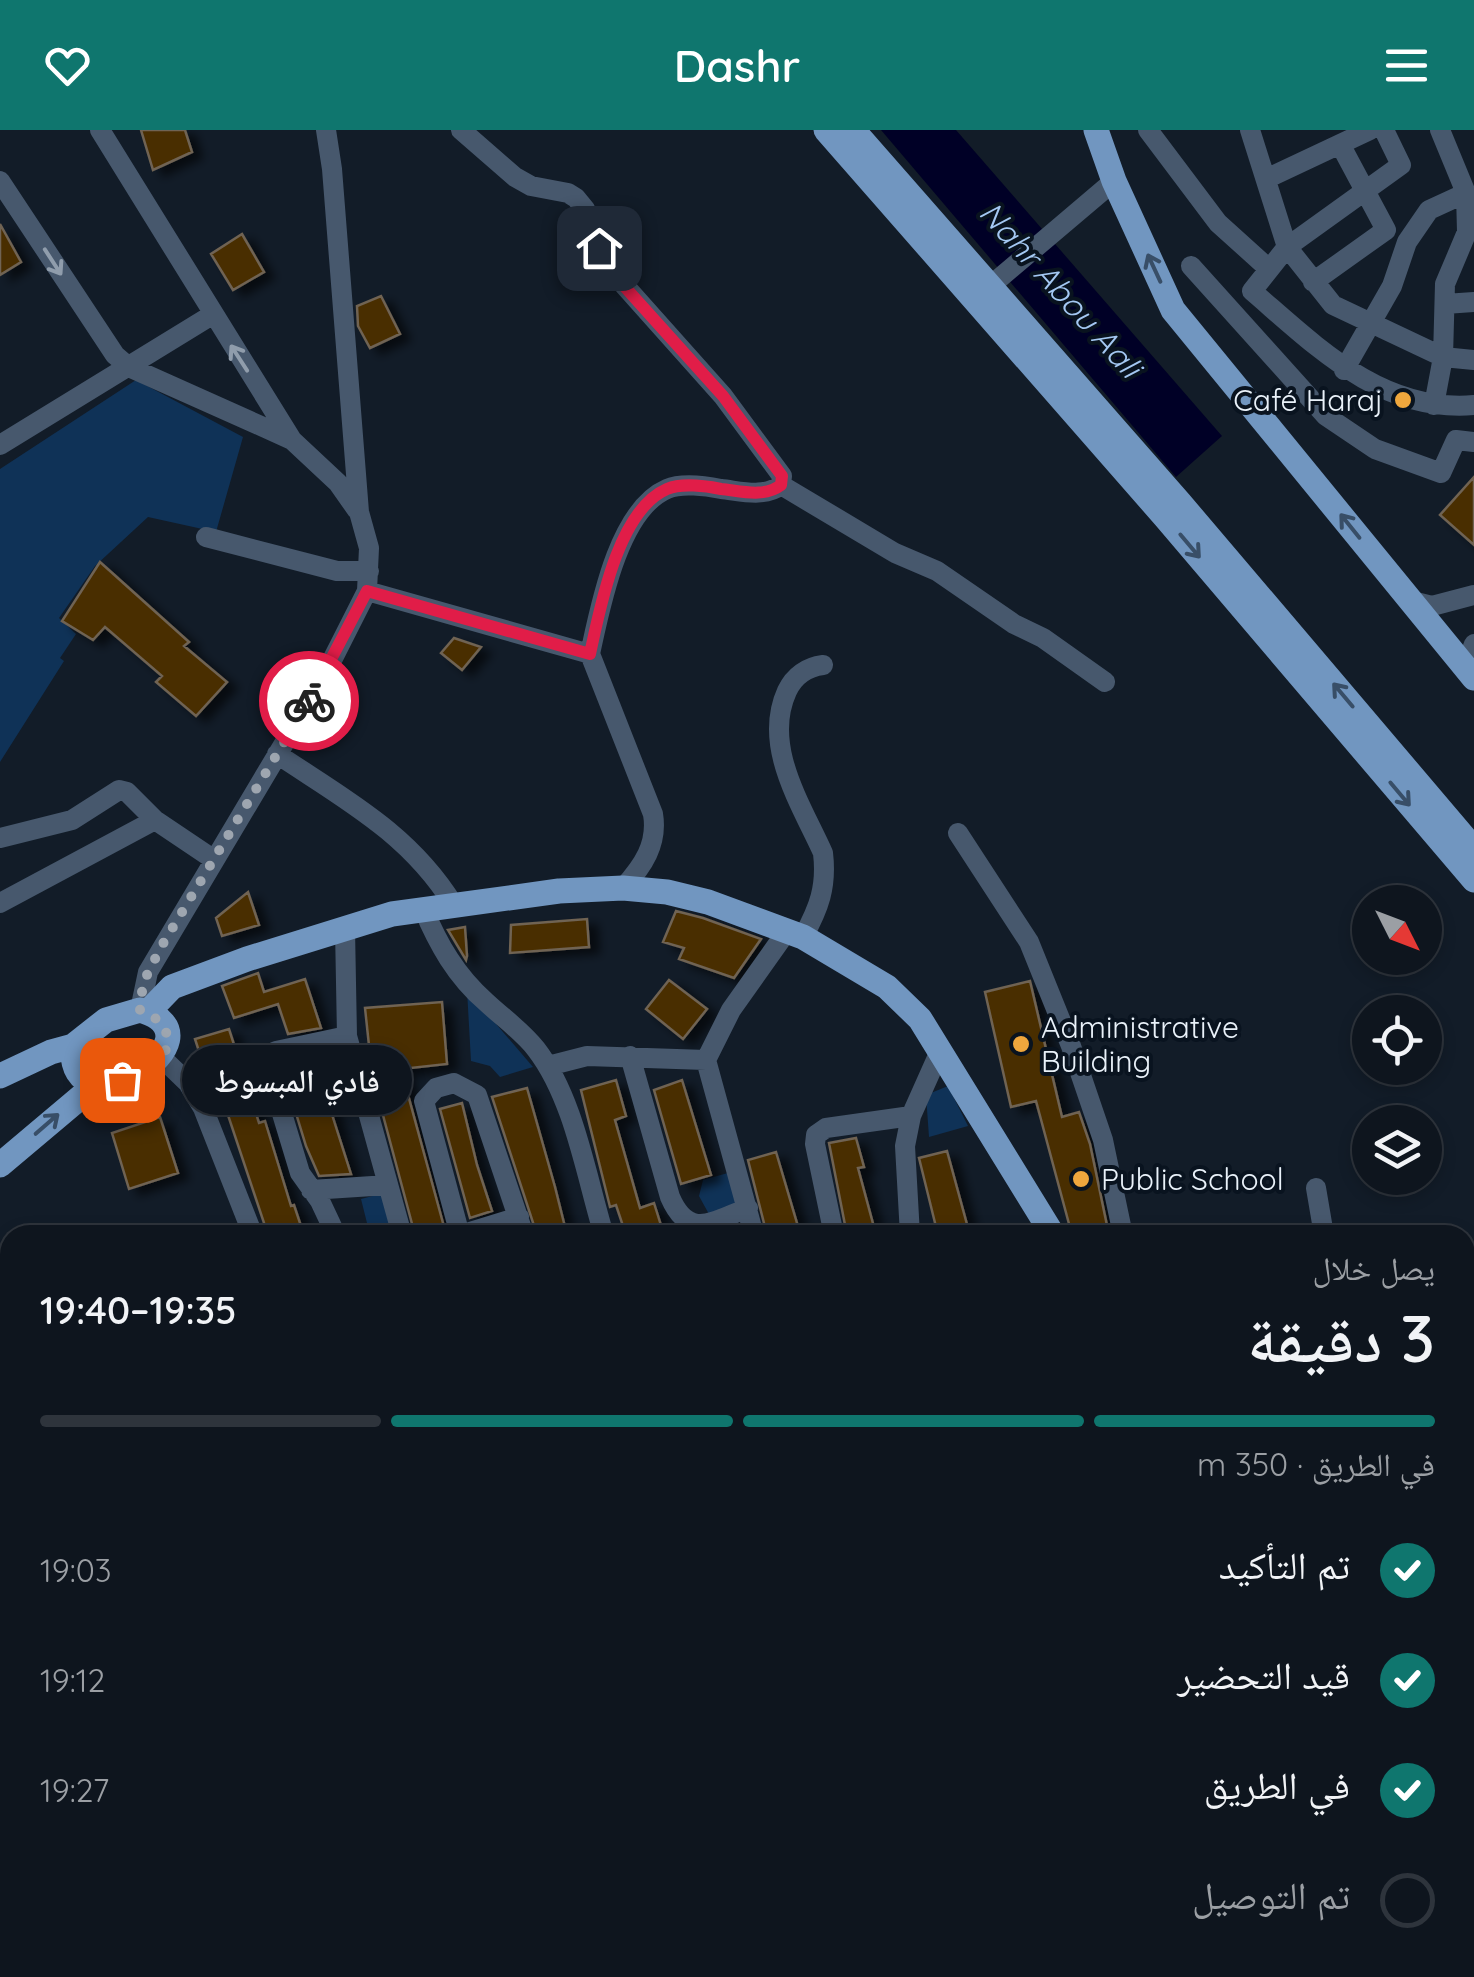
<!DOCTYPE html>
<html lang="ar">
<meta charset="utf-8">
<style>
:root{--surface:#0e151e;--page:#1c222b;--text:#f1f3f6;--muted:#9b9fa4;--line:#2e343c;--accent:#0f766e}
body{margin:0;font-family:Quicksand,"Noto Naskh Arabic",sans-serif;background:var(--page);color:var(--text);direction:rtl;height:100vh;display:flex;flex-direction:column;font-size:38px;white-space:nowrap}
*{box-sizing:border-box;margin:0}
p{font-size:32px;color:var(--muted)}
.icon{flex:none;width:55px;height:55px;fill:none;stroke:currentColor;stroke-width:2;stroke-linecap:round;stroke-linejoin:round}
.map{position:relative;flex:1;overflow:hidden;direction:ltr}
.drawer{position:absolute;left:0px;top:1095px;width:1475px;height:752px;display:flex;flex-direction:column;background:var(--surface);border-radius:30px 30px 0 0;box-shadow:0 5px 15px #0003,0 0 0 2px var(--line);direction:rtl}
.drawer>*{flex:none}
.needle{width:65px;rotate:132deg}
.controls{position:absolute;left:1352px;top:755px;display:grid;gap:20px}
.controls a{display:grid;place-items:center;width:90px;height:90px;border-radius:50%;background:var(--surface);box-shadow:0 5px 15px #0003,0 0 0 2px var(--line);font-size:50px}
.pin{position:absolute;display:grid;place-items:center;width:85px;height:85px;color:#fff;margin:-42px;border-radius:20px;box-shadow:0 5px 15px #0006}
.courier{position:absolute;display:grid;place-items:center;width:100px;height:100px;margin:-50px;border:8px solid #e11d48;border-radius:50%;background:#fff;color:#222;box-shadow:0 2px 12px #0007}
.bubble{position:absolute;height:70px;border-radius:35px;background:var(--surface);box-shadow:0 5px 15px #0003,0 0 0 2px var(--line);font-size:32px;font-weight:600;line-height:70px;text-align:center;direction:rtl}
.head em{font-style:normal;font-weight:600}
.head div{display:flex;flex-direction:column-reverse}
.head{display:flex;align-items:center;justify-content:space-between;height:170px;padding:0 40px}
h1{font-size:65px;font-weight:600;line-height:75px}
.bar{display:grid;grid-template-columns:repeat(4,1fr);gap:15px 10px;align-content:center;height:120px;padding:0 40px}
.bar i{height:12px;border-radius:8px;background:var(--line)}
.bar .active{background:var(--accent)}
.bar p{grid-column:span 4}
ol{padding:0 40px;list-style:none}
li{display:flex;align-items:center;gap:30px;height:110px}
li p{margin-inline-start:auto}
li .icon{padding:10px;border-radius:50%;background:var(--accent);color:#fff;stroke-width:4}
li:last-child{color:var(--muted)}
li i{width:55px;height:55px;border:5px solid var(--line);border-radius:50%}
header{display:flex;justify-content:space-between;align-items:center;height:130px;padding:0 40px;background:var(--accent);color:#fff;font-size:45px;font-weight:600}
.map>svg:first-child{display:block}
.green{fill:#0f3257}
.water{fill:#000026}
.building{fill:#4a2e00;stroke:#6f6353;stroke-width:2.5;filter:url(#shadow)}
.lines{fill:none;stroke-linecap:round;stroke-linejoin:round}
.minor{stroke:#47586d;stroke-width:20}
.major{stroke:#7196c0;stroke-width:25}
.oneway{stroke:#909dac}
.oneway2{stroke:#384e67}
.done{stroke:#9ea6b0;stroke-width:10;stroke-dasharray:0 18}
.route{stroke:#e11d48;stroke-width:12}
.poi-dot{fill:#efa73d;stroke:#09131f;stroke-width:4}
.labels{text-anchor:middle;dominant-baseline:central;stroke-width:8;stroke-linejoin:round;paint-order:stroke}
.poi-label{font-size:30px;fill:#e9f1f9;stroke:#09131f;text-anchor:start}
.water-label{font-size:32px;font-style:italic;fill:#a4c8f2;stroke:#09131f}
</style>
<header><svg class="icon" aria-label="menu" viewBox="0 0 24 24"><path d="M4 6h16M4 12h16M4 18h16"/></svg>Dashr<svg class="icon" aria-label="heart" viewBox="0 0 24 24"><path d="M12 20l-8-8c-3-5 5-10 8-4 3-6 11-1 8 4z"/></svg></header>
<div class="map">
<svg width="1474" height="1847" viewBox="0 0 1474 1847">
<defs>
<filter id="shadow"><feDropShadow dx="10" dy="6" stdDeviation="5" flood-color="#0009"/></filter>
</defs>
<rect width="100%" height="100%" fill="#121c28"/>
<!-- green -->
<path class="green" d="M136 250 243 307 216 402 148 387 95 436 59 488 76 504 60 528 64 531 0 632V339Z
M467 860 533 937 500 947 490 936 471 931Z
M948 956 968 996 929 1007 926 965Z
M735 1041 744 1076 710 1086 699 1066 703 1050Z
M384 1063 396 1105H370L361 1069Z"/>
<!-- water -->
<path class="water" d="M881 0H956L1222 306 1176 347Z"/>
<!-- building -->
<path class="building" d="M141 0H185L192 22 153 40Z
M0 94 21 132 0 145Z
M242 104 264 142 233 160 211 124Z
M381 166 400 204 370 218 358 196 357 176Z
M1474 347V415L1440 385Z
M100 432 189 512 184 516 227 552 196 586 156 552 162 546 105 497 93 510 62 491Z
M454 508 481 517 462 540 441 523Z
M248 762 259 795 222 806 216 788Z
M676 781 703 788 761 809 734 848 679 829 684 818 663 812Z
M587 789 589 817 510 823 511 795Z
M465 797 467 826 466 830 448 800Z
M258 843 264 862 305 849 321 898 288 904 278 874 234 888 222 856Z
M669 850 707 879 683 909 646 879Z
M1030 851 1062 987 1079 982 1090 1014 1109 1105H1072L1036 971 1011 977 985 862Z
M442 872 447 934 401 939 446 1104 415 1105 372 944 365 878Z
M229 899 259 993 265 991 291 1076 294 1075 304 1105H268L227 982 223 983 210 944 207 946 195 909Z
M314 927 328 972 351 1044 319 1046 306 1016 284 944 299 940 296 931Z
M616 950 626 986 615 990 640 1078 654 1073 664 1105H626L616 1075 610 1077 581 960Z
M682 950 711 1045 681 1054 654 960Z
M527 958 555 1057 567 1105H537L492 967Z
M462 973 477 1035 492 1081 470 1088 440 979Z
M160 987 178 1043 129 1059 112 1003Z
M856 1008 864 1037 858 1038 875 1101 847 1105 829 1013Z
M947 1021 968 1098 938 1105 919 1028Z
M776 1022 799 1100 767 1105 748 1030Z"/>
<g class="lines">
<!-- minor -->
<path class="minor" d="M100 0 292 310 338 353 357 380
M461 0 515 47 531 56 568 63 576 68 585 79 599 117 624 155 723 266 782 346 781 355C764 368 741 361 721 359 706 356 681 353 667 359 618 380 600 478 590 524
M1148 0 1218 93 1269 139
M1250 0 1287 117 1333 175 1443 227 1474 230
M1384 0 1401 35 1287 117 1252 161C1316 216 1381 283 1474 275
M1268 48 1370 0
M0 51 115 225 129 237 290 309
M1191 136 1326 286 1375 319 1441 343 1456 310 1474 312
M1313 152 1386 100 1340 14
M982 163 1114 51
M1445 174 1474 172
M1344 240 1392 156 1407 112 1429 80 1466 63
M1434 275 1443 227 1445 154 1467 102 1466 63 1440 0
M0 315 212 185
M781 355 895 423 937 441 1014 494 1043 508 1105 552
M206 407 337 441H369
M367 461 590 524 653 684C658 714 643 736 623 758
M1412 471 1432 476 1474 465
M1465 538 1474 514
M277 624C344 669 409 703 453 774
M958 703 1029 812 1071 916 1103 1010 1123 1105
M0 708 72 690 119 660 127 662 155 690
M0 773 155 690 213 729
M423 778C438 814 456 846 486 872 503 888 522 901 536 919 574 968 586 1046 604 1105
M345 799 347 906
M803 807C819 778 827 757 823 723 801 674 762 616 787 561 794 546 807 537 823 535
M140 880 148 842 323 548 367 461 369 418 359 382 332 39 326 0
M630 926 670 1067C689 1111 713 1091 748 1078
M161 927 188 953 203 978 253 1105
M706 930 754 1105
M548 936 587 926 706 930 731 880 787 801
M1316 1058 1324 1105
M311 1060 388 1055
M336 1105 320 1071 300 1043 267 934 269 926 276 921 347 906 402 1105
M460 1105 424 971 436 958 454 953 477 965 524 1105
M460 1105 519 1087
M834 1105 815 1014 816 1005 826 998 911 986
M910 1105 905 1016 911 986 940 921
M1465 1189 1474 1191
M0 1316 10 1324
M499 1838 502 1847
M738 1838 747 1847
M862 1838 870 1847
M1436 1838 1438 1847
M1 1847 13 1838
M251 1847 256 1838
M1015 1847 1027 1843V1838"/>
<!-- major -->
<path class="major" d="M826 0 1165 387 1474 750
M853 0 1180 373 1474 719
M1096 0 1114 51 1173 180 1474 548
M140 880C232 907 67 1009 73 916L106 890Z
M148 882 172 857 247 829 392 784 559 761 623 758 667 762 708 772 803 807 887 857 920 889 1053 1105
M0 946 51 922 73 916
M0 1035 95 955
M1466 1773 1474 1766"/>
</g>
<!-- one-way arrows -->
<defs><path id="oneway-shaft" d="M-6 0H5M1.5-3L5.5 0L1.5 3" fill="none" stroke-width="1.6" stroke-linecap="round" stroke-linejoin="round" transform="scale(2.5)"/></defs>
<g class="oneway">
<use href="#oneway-shaft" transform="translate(53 132) rotate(57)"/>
<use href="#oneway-shaft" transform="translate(239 228) rotate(-123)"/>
</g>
<g class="oneway2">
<use href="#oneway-shaft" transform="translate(1154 138) rotate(-115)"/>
<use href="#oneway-shaft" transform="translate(1350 396) rotate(-129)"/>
<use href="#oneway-shaft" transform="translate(1190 416) rotate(50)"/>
<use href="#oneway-shaft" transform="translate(1343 565) rotate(-130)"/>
<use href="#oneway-shaft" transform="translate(1400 664) rotate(50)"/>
<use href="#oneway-shaft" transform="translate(47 994) rotate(-41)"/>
</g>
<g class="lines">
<!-- done -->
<path class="done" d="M122 950C134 945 149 939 159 930 179 909 161 887 140 880L143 853 161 817 309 571"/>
<!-- route -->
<path class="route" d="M309 571 367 461 590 524C600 478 618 380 667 359 681 353 706 356 721 359 741 361 764 368 781 355L782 346 723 266 624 156 599 118"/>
</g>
<!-- markers -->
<g class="poi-dot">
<circle cx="1403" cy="270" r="10"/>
<circle cx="1021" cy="914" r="10"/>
<circle cx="1081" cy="1049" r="10"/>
</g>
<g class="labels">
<!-- poi labels -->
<g class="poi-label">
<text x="1383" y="270" text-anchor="end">Café Haraj</text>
<text x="1041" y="897">Administrative<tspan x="1041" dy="34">Building</tspan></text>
<text x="1101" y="1049">Public School</text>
</g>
<!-- water labels -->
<g class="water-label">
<text transform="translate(1061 159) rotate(48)">Nahr Abou Aali</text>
</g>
</g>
</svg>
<div class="controls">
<a><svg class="needle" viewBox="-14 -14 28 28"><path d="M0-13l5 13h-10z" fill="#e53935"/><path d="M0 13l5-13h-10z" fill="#9b9fa4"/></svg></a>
<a><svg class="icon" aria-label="locate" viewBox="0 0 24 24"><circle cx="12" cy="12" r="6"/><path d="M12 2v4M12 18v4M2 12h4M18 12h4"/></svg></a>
<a><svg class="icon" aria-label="layers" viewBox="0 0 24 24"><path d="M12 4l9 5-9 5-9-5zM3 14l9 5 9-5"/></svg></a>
</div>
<div class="pin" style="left:122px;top:950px;background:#ea580c"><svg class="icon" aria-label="bag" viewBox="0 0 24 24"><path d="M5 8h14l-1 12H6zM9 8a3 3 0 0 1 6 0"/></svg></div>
<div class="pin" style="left:599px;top:118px;background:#1f2937"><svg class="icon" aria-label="home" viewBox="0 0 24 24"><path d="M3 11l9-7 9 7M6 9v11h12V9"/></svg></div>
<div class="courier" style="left:309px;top:571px"><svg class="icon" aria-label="bike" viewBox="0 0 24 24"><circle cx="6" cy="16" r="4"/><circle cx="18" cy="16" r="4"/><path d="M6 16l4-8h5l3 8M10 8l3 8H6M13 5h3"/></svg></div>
<div class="bubble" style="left:182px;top:915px;width:230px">فادي المبسوط</div>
<section class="drawer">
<div class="head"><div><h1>3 دقيقة</h1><p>يصل خلال</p></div><em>19:35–19:40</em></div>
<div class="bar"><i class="active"></i><i class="active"></i><i class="active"></i><i></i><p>في الطريق · 350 m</p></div>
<ol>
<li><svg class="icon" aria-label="check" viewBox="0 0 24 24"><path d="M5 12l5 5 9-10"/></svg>تم التأكيد<p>19:03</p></li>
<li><svg class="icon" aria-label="check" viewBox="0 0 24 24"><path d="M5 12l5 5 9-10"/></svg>قيد التحضير<p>19:12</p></li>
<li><svg class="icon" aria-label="check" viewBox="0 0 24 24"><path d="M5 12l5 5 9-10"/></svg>في الطريق<p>19:27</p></li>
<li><i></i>تم التوصيل</li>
</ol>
</section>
</div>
